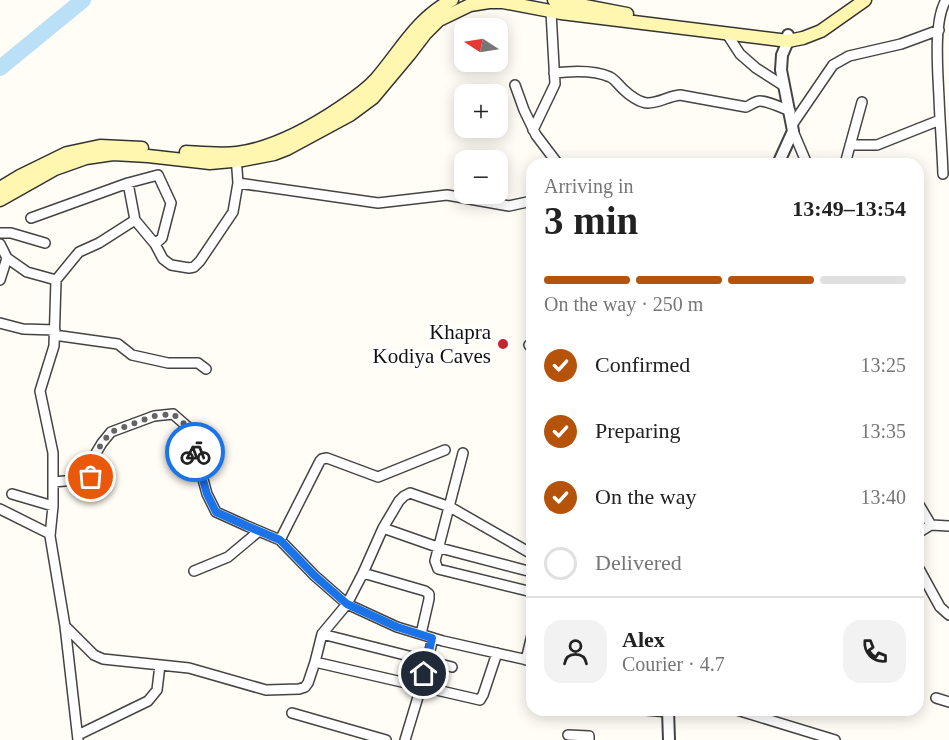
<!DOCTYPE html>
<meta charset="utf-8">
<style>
:root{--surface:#fff;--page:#f2f2f2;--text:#222;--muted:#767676;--line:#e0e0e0;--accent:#b45309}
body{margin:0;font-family:Georgia,serif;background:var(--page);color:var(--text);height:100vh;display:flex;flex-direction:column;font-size:22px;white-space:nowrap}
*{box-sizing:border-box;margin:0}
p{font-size:20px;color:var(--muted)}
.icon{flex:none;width:33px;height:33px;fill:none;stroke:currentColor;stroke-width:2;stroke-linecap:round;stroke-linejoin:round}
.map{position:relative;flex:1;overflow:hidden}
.details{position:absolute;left:526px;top:158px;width:398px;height:558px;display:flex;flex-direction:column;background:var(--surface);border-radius:18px;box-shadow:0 3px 15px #0003}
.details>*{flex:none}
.needle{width:39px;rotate:282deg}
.fabs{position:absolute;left:454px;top:18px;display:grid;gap:12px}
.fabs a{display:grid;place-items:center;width:54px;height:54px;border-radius:12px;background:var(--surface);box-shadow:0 3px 15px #0003;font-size:30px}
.pin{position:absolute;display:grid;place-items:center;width:51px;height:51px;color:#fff;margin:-26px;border:3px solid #fff;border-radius:50%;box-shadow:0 2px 6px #0007}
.courier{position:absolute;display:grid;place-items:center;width:60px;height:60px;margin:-30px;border:4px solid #1a73e8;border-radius:50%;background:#fff;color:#222;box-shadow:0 2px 8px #0007}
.summary em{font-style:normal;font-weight:800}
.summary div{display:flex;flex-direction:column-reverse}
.summary{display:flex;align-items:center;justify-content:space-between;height:102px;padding:0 18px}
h1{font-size:39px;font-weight:800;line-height:45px}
.bar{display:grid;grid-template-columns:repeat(4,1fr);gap:9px 6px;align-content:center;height:72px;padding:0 18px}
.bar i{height:8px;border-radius:4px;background:var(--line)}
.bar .on{background:var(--accent)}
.bar p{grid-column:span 4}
.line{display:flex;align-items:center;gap:15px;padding:0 18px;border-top:2px solid var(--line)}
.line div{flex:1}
.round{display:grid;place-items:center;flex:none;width:63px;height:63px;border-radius:18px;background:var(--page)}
ol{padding:0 18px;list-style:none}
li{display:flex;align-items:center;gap:18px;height:66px}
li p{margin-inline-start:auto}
li .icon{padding:6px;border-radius:50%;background:var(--accent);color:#fff;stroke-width:4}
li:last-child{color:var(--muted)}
li i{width:33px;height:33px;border:3px solid var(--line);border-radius:50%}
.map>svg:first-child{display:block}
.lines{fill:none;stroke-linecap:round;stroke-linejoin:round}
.river{stroke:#b9e0f7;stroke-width:16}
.minor-casing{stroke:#444;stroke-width:12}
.tertiary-casing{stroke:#444;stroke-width:14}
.secondary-casing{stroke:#333;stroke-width:15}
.minor{stroke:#fff;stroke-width:9}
.tertiary{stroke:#fff;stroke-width:10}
.secondary{stroke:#fff6b0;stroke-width:12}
.done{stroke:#646461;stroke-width:6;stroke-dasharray:0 10.8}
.route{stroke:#1a73e8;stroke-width:8}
.poi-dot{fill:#c4262e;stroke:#fff;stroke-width:2}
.labels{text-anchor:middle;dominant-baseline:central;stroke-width:6;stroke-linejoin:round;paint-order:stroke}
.poi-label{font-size:21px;fill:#111;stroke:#fff;text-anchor:end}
</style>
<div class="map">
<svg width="949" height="740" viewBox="0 0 949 740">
<rect width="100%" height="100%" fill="#fffdf5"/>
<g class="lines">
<!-- river -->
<path class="river" d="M0 68 83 0"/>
<defs>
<path id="minor" d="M727 34 740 54 756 68 784 86
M554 73C571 71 595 70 610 77 616 80 619 86 624 90 629 95 640 103 648 103 659 103 669 96 680 95L746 107C751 105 755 101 760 101 768 101 782 108 790 111
M515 85 524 110 536 135 558 164
M792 125 833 65 849 56 901 44 939 30
M533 130 555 84 551 12
M793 131 807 164
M850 145H877L940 120
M845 164 862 102
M943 174C942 148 940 123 939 98 938 73 933 21 946 0
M238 183 378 203 447 195 509 206 532 201
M31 218 128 183 158 175 171 203 162 238 155 244
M135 220 155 244 163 259 171 265 189 268 194 267 200 261 233 212 238 183 236 156
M0 233H11L45 243
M0 244 7 258 0 280
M7 258 27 272 56 280 54 346 40 391 53 453V506L50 536 65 626 78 740
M56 280 79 252 99 243 135 220 128 183
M0 323 23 329 55 330
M54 335 118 344 132 355 168 363H198L206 369
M529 345 532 349
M463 453 435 561 438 569 532 592
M53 482 88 479 91 477 95 470 96 453 102 443 111 432 154 416 173 414 189 428 207 494 216 512 247 526 280 540 315 576 347 604 397 627 443 641 532 661
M12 494 53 506
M918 503 931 525
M0 509 50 534
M383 528 440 548 532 572
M918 533 931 525 949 526
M280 540 320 461 322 459 327 458 378 477 445 450
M918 567 940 607 949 615
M194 571 228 557 259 531
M363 573 425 591 429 594V599L421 634
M65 626 94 655 103 659 189 668 266 690 299 689 305 687 308 683 315 662 322 634 347 604 363 573 383 528 399 501 404 496 410 493 450 507 532 554
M322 634 452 667
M526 660 532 635
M315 662 480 700 483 695 497 653
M936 698 949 702
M646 710 668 712
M737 710 835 740
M292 713 386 740
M78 735 148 701 157 690 160 665
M568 735 589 736V740
M405 740 421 687 433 638"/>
<path id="tertiary" d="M778 164 793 131 781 70 782 55 788 41V35
M668 710 669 740"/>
<path id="secondary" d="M554 0 627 14
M186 152C202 153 221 155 237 153 274 148 310 128 341 107 353 99 366 90 376 79 401 50 417 18 452 0
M0 188 20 176 67 153 100 146 142 148
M0 200 55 169 86 158 113 154 148 156 210 163 243 160 274 154 287 149 350 115 373 98 409 55 425 34 439 20 470 5 489 2H503L561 13 788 41 803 38 821 31 865 0"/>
</defs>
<!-- minor casing -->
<use href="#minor" class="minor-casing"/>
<!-- tertiary casing -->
<use href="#tertiary" class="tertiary-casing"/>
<!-- secondary casing -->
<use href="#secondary" class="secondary-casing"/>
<!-- minor -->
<use href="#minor" class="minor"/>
<!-- tertiary -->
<use href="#tertiary" class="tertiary"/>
<!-- secondary -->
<use href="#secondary" class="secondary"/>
</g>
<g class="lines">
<!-- done -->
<path class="done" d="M91 477 94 470 96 453 102 443 111 432 154 416 173 414 189 428 195 452"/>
<!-- route -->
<path class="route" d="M195 452 207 494 216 512 247 526 280 540 315 576 347 604 397 627 432 638 424 674"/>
</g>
<!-- markers -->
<circle class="poi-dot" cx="503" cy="344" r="6"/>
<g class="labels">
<!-- poi labels -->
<g class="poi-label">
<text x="491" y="332">Khapra<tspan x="491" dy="24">Kodiya Caves</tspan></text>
</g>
</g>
</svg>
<div class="fabs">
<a><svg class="needle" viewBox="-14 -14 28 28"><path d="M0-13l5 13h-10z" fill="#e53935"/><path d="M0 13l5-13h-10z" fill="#767676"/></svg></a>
<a>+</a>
<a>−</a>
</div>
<div class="pin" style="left:91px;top:477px;background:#ea580c"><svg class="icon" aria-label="bag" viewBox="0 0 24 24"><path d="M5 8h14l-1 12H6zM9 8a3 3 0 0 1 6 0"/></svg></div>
<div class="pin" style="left:424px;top:674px;background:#1f2937"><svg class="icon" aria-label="home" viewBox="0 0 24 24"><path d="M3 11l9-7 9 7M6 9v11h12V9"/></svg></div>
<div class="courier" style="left:195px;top:452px"><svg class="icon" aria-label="bike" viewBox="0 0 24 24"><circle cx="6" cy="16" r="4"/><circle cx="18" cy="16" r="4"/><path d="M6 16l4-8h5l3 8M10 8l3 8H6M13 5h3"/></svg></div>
<section class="details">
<div class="summary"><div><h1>3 min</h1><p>Arriving in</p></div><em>13:49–13:54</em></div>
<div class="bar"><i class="on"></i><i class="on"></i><i class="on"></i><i></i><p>On the way · 250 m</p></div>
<ol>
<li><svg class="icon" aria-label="check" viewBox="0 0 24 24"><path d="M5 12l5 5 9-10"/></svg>Confirmed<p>13:25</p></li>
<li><svg class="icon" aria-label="check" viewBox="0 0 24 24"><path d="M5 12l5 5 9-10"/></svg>Preparing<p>13:35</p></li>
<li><svg class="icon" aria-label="check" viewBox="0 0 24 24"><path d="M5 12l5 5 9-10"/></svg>On the way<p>13:40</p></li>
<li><i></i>Delivered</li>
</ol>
<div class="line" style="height:108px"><a class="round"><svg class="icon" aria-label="person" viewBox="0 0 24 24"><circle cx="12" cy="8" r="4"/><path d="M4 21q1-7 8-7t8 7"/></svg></a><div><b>Alex</b><p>Courier · 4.7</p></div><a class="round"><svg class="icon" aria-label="phone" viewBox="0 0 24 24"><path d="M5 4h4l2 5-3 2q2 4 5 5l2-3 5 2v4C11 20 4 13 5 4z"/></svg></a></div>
</section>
</div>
